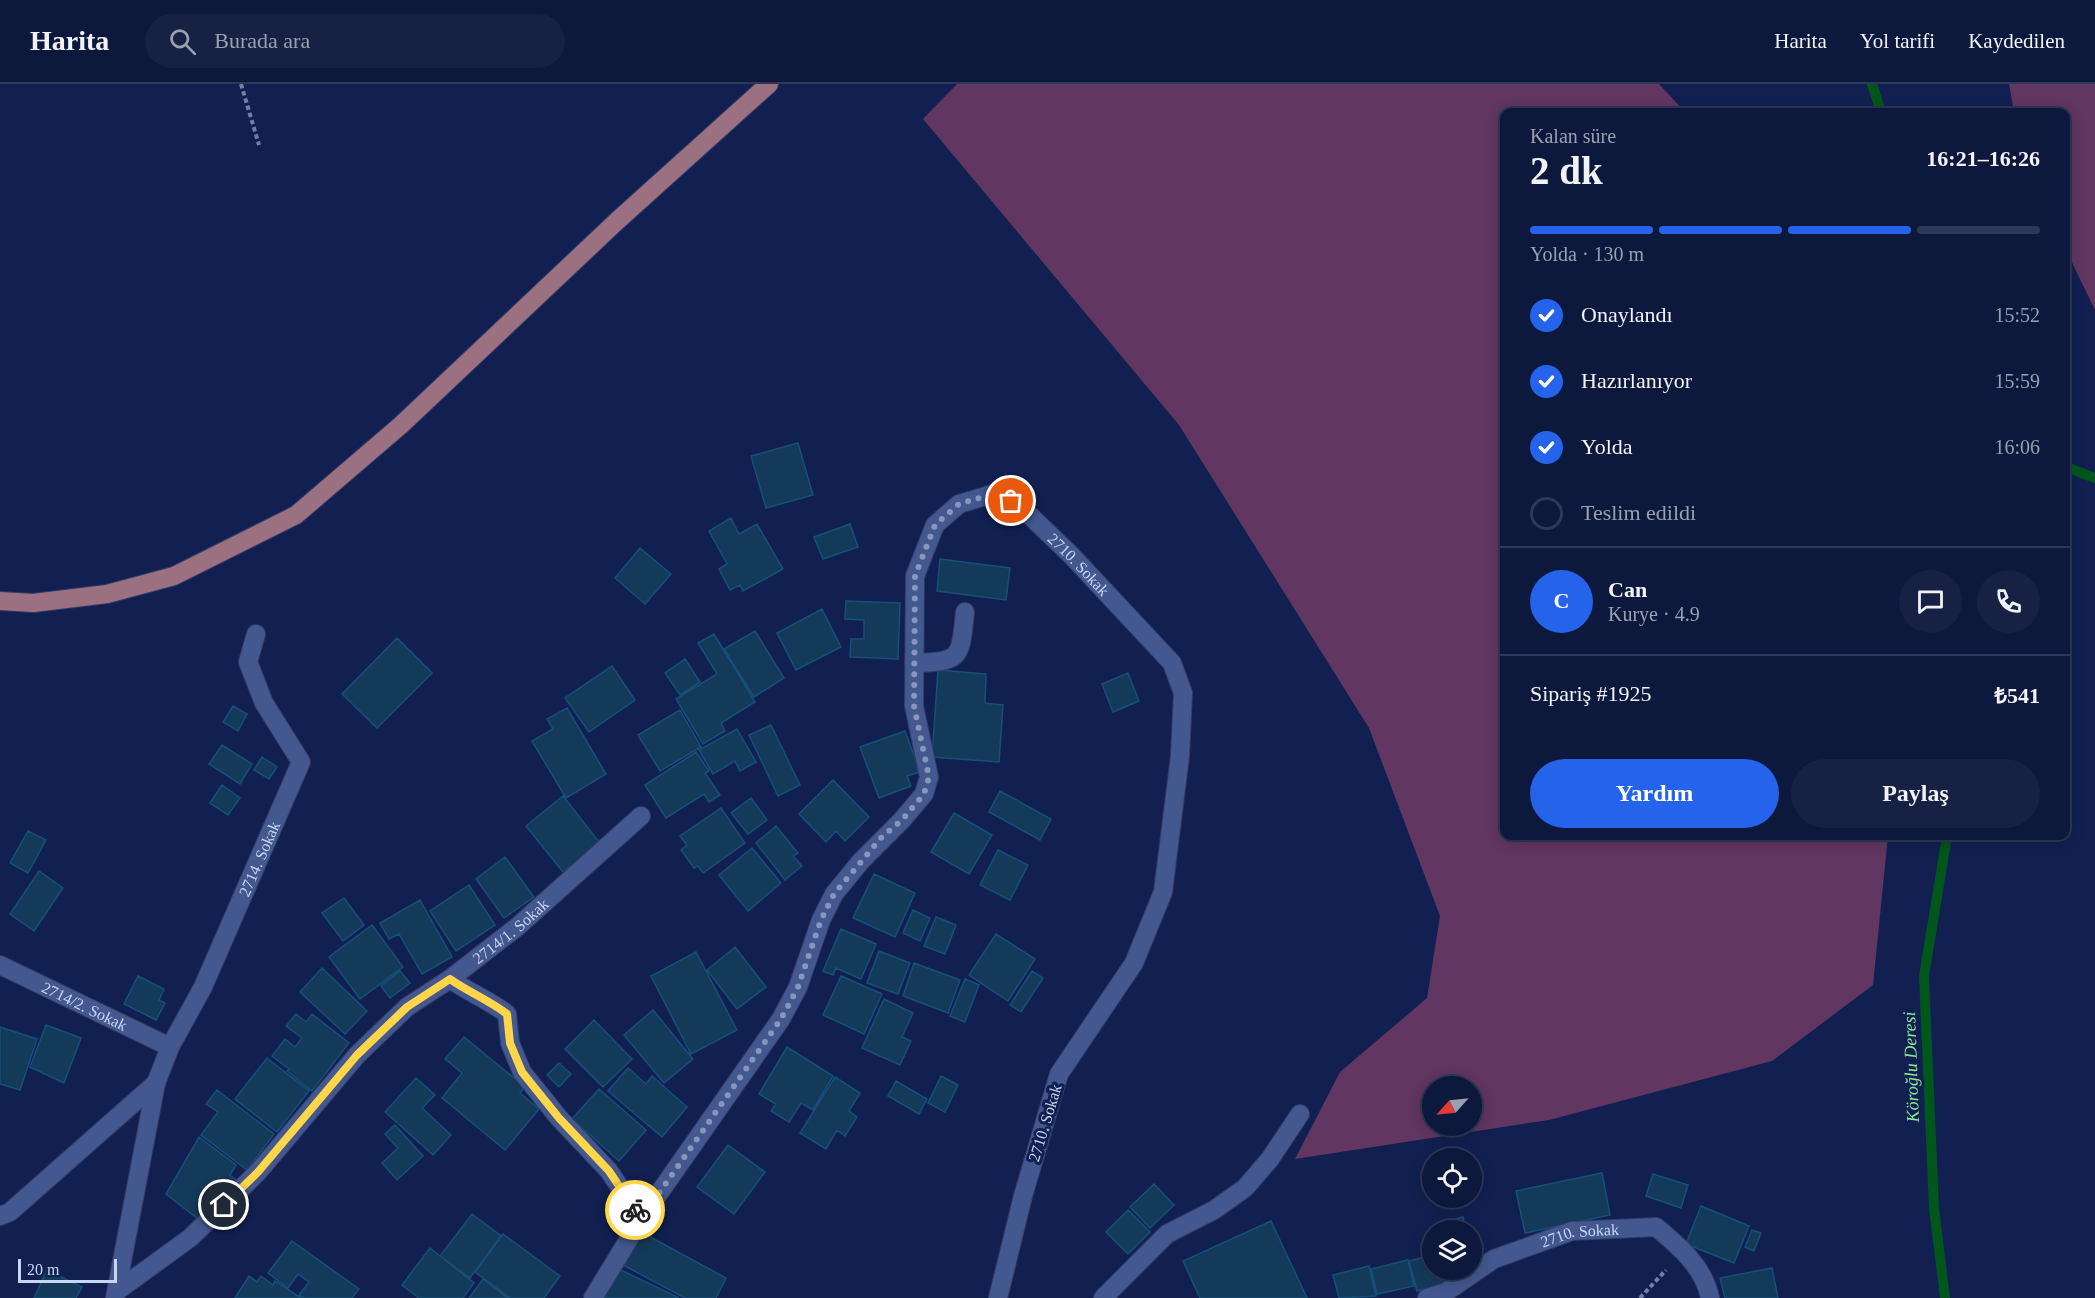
<!DOCTYPE html>
<html lang="tr">
<meta charset="utf-8">
<style>
:root{--surface:#0d183d;--page:#162144;--text:#f1f3f6;--muted:#9aa0b0;--line:#2d3757;--accent:#2563eb}
body{margin:0;font-family:Georgia,serif;background:var(--page);color:var(--text);height:100vh;display:flex;flex-direction:column;font-size:22px;white-space:nowrap}
*{box-sizing:border-box;margin:0}
p{font-size:20px;color:var(--muted)}
.icon{flex:none;width:33px;height:33px;fill:none;stroke:currentColor;stroke-width:2;stroke-linecap:round;stroke-linejoin:round}
.map{position:relative;flex:1;overflow:hidden}
.details{position:absolute;left:1500px;top:24px;width:570px;height:732px;display:flex;flex-direction:column;background:var(--surface);border-radius:12px;box-shadow:0 3px 15px #0003,0 0 0 2px var(--line)}
.details>*{flex:none}
.needle{width:39px;rotate:243deg}
.controls{position:absolute;left:1422px;top:992px;display:grid;gap:12px}
.controls a{display:grid;place-items:center;width:60px;height:60px;border-radius:50%;background:var(--surface);box-shadow:0 3px 15px #0003,0 0 0 2px var(--line);font-size:30px}
.scale{position:absolute;left:18px;bottom:15px;width:99px;box-sizing:border-box;padding-left:6px;border:3px solid #c8d6f5;border-top:0;font-size:16px;line-height:21px;white-space:nowrap;color:#c8d6f5;-webkit-text-stroke:4px #112051;paint-order:stroke}
.pin{position:absolute;display:grid;place-items:center;width:51px;height:51px;color:#fff;margin:-26px;border:3px solid #fff;border-radius:50%;box-shadow:0 2px 6px #0007}
.courier{position:absolute;display:grid;place-items:center;width:60px;height:60px;margin:-30px;border:4px solid #ffd54a;border-radius:50%;background:#fff;color:#222;box-shadow:0 2px 8px #0007}
.overview em{font-style:normal;font-weight:700}
.overview div{display:flex;flex-direction:column-reverse}
.overview{display:flex;align-items:center;justify-content:space-between;height:102px;padding:0 30px}
h1{font-size:39px;font-weight:700;line-height:45px}
.bar{display:grid;grid-template-columns:repeat(4,1fr);gap:9px 6px;align-content:center;height:72px;padding:0 30px}
.bar i{height:8px;border-radius:4px;background:var(--line)}
.bar .current{background:var(--accent)}
.bar p{grid-column:span 4}
.line{display:flex;align-items:center;gap:15px;padding:0 30px;border-top:2px solid var(--line)}
.line div{flex:1}
.round{display:grid;place-items:center;flex:none;width:63px;height:63px;border-radius:32px;background:var(--page)}
ol{padding:0 30px;list-style:none}
li{display:flex;align-items:center;gap:18px;height:66px}
li p{margin-inline-start:auto}
li .icon{padding:6px;border-radius:50%;background:var(--accent);color:#fff;stroke-width:4}
li:last-child{color:var(--muted)}
li i{width:33px;height:33px;border:3px solid var(--line);border-radius:50%}
.cta{display:flex;gap:12px;margin-top:auto;padding:12px 30px}
.cta a{flex:1;height:69px;border-radius:36px;background:var(--accent);color:#fff;font-size:24px;font-weight:700;line-height:69px;text-align:center}
.cta a+a{background:var(--page);color:var(--text)}
header{display:flex;align-items:center;gap:36px;box-sizing:border-box;height:84px;padding:0 30px;background:var(--surface);border-bottom:2px solid var(--line)}
header strong{font-size:28px}
nav{display:flex;gap:33px;margin-inline-start:auto;font-size:21px}
.search{width:420px;height:54px;background:var(--page);display:flex;align-items:center;gap:15px;box-sizing:border-box;padding:0 21px;border-radius:33px;color:var(--muted);font-size:22px}
.map>svg:first-child{display:block}
.green{fill:#613661;fill-rule:evenodd}
.lines{fill:none;stroke-linecap:round;stroke-linejoin:round}
.stream{stroke:#00561b;stroke-width:10}
.building{fill:#143a59;stroke:#174f7b;stroke-width:1.5}
.minor-casing{stroke:#353b67;stroke-width:20}
.major-casing{stroke:#353b67;stroke-width:20}
.path{stroke:#707fa7;stroke-width:4;stroke-dasharray:4.5 3;stroke-linecap:butt}
.minor{stroke:#43588f;stroke-width:18}
.major{stroke:#9b7181;stroke-width:18}
.done{stroke:#8896bc;stroke-width:6;stroke-dasharray:0 10.8}
.route{stroke:#ffd54a;stroke-width:8}
.labels{text-anchor:middle;dominant-baseline:central;stroke-width:6;stroke-linejoin:round;paint-order:stroke}
.street-label{font-size:16px;fill:#c8d6f5;stroke:#112051}
.water-label{font-size:18px;font-style:italic;fill:#89e995;stroke:#112051}
</style>
<header>
<strong>Harita</strong>
<div class="search"><svg class="icon" aria-label="search" viewBox="0 0 24 24"><circle cx="10" cy="10" r="6"/><path d="M15 15l6 6"/></svg>Burada ara</div>
<nav><a>Harita</a><a>Yol tarifi</a><a>Kaydedilen</a></nav>
</header>
<div class="map">
<svg width="2095" height="1214" viewBox="0 0 2095 1214">
<rect width="100%" height="100%" fill="#112051"/>
<!-- green -->
<path class="green" d="M957 0H1659L1685 28H1504V752H1888L1873 901 1772 977 1549 1036 1295 1075 1340 988 1427 914 1440 832 1369 644 1179 341 923 35ZM1432 1002H1472V1041H1432Z
M2009 0H2095V226L2066 166V28H2014Z"/>
<g class="lines">
<!-- stream -->
<path class="stream" d="M1872 0 1881 28
M2066 383 2095 394
M1945 1214 1934 1124 1924 892 1947 752"/>
</g>
<!-- building -->
<path class="building" d="M798 359 813 411 766 424 751 372Z
M731 434 739 450 757 440 783 485 743 507 740 501 730 506 719 485 727 480 709 447Z
M850 440 858 463 823 475 814 453Z
M640 464 671 490 645 520 615 494Z
M940 475 1010 484 1006 516 937 507Z
M846 517 900 519 898 575 850 573 851 555H864V536L845 535Z
M822 525 841 563 796 586 777 549Z
M755 547 784 594 754 613 724 565Z
M714 550 755 618 721 639 725 647 703 660 676 615 717 590 698 559Z
M397 554 432 589 377 644 342 610Z
M685 575 700 598 680 611 665 589Z
M612 582 635 616 589 648 565 614Z
M938 586 986 590 985 619 1003 621 999 678 932 673Z
M1128 589 1139 617 1113 628 1102 600Z
M233 622 247 630 238 647 223 638Z
M567 624 606 690 566 714 532 657 553 645 547 635Z
M680 626 701 663 660 687 638 651Z
M771 641 800 701 778 712 749 651Z
M737 645 756 678 740 687 735 677 713 690 699 666Z
M905 647 920 688 907 692 911 702 879 714 860 663Z
M222 661 252 680 240 700 209 680Z
M696 668 709 687 705 689 720 711 709 718 704 710 666 734 645 701Z
M262 673 277 683 269 695 254 686Z
M833 696 869 733 845 757 836 747 826 758 799 730Z
M222 701 240 714 228 731 210 719Z
M1000 707 1051 735 1040 756 989 728Z
M563 712 600 759 563 788 526 742Z
M751 714 767 736 748 750 731 729Z
M721 724 745 759 703 789 698 782 694 784 681 766 687 761 680 752Z
M954 729 992 751 969 790 931 768Z
M776 742 798 769 793 772 802 782 785 796 756 759Z
M28 747 46 756 28 789 10 779Z
M752 764 781 799 748 827 719 791Z
M998 766 1028 781 1010 816 980 801Z
M505 773 534 813 504 834 476 795Z
M39 787 63 804 34 847 10 830Z
M874 790 915 809 895 853 853 834Z
M469 801 495 841 456 867 430 827Z
M344 814 364 841 343 857 322 829Z
M420 816 452 873 422 890 399 850 389 855 380 839Z
M913 826 930 834 920 857 903 849Z
M936 833 956 841 945 870 924 862Z
M372 841 403 883 360 915 329 873Z
M841 845 876 860 861 895 836 884 833 891 823 887Z
M996 850 1035 875 1008 917 969 891Z
M735 863 766 903 737 925 707 886Z
M879 867 910 879 898 910 867 899Z
M696 868 737 946 691 970 651 892Z
M914 879 960 896 948 929 903 912Z
M322 884 367 927 345 950 300 908Z
M400 887 410 899 390 914 381 902Z
M1032 887 1043 894 1021 928 1010 921Z
M138 892 164 905 159 916 165 919 156 936 124 920Z
M841 892 882 910 864 950 823 931Z
M965 895 979 901 965 938 950 932Z
M884 915 913 929 902 953 911 957 900 981 862 964Z
M653 926 693 975 664 999 624 951Z
M296 930 306 938 312 930 349 959 312 1007 287 987 289 985 272 972 285 955 295 963 302 954 286 942Z
M594 936 632 975 603 1003 565 965Z
M46 941 81 954 64 999 30 983Z
M0 943 37 955 20 1006 0 1000Z
M464 953 525 1003 520 1009 539 1025 505 1066 442 1014 462 989 445 975Z
M787 963 833 992 813 1026 801 1019 789 1038 771 1027 776 1020 759 1010Z
M267 974 309 1007 277 1048 235 1015Z
M559 979 571 990 559 1003 547 991Z
M628 984 646 1000 652 992 687 1023 662 1053 608 1007Z
M941 992 958 1001 945 1028 928 1019Z
M835 993 860 1009 849 1027 857 1033 845 1052 837 1046 826 1065 800 1049Z
M416 994 435 1011 422 1024 451 1051 433 1071 385 1028Z
M896 997 927 1015 919 1030 888 1012Z
M599 1005 646 1046 619 1077 572 1035Z
M217 1006 274 1050 247 1086 201 1051 218 1028 206 1020Z
M395 1041 423 1072 397 1096 382 1079 398 1064 385 1050Z
M199 1053 236 1081 230 1091 240 1099 202 1138 166 1110Z
M728 1061 765 1088 734 1130 697 1103Z
M1602 1089 1610 1131 1525 1149 1516 1107Z
M1653 1090 1688 1101 1681 1124 1646 1112Z
M1154 1100 1174 1121 1150 1144 1130 1123Z
M1701 1122 1749 1142 1734 1179 1686 1160Z
M1128 1126 1150 1148 1128 1170 1106 1148Z
M472 1130 501 1152 470 1194 440 1172Z
M1463 1133 1466 1146H1440L1439 1139Z
M1271 1137 1307 1214H1200L1183 1177Z
M1752 1146 1761 1149 1754 1167 1745 1163Z
M641 1148 726 1194 716 1214H685L623 1181Z
M503 1150 560 1192 544 1214H510L475 1188Z
M292 1157 359 1205 352 1214H304L299 1211 309 1198 298 1190 288 1204 268 1189Z
M430 1164 474 1199 463 1214H419L402 1201Z
M1432 1171V1185H1448L1452 1198 1417 1207 1409 1177Z
M1408 1176 1414 1202 1377 1210 1371 1185Z
M1369 1182 1376 1212 1339 1214 1333 1191Z
M1772 1184 1778 1214H1725L1720 1194Z
M619 1185 679 1214H603Z
M47 1186 82 1203 76 1214H34Z
M249 1192 257 1198 261 1192 273 1201 275 1197 301 1214H235Z
M483 1195 508 1214H469Z"/>
<g class="lines">
<defs>
<g id="minor">
<path d="M914 579C963 578 960 573 965 528"/>
<path id="s1" d="M0 881 170 963"/>
<path d="M450 895C468 908 489 916 507 930L510 959 522 988 559 1034 609 1087 641 1135"/>
<path d="M0 1132 10 1128 156 999"/>
<path id="s2" d="M117 1207 190 1154 258 1088 357 971 407 923 450 895 517 843 641 732"/>
<path id="s3" d="M115 1214 156 999 170 963 203 903 301 678 264 619 248 578 256 550"/>
<path id="s4" d="M593 1214 641 1135 781 935 798 903 821 836 834 810 861 777 902 736 924 710 929 693 914 622 915 492 935 441 959 420 999 408 1023 425 1071 471 1172 579 1183 609 1180 672 1163 808 1134 879 1059 990 1023 1112 998 1214"/>
<path d="M1103 1214 1167 1150 1214 1126 1245 1104 1270 1075 1300 1030"/>
<path id="s5" d="M1427 1214 1446 1208 1494 1175 1572 1147 1656 1143C1679 1162 1704 1183 1710 1214"/>
</g>
<path id="major" d="M0 517 33 519 107 510 174 492 296 431 401 341 617 137 769 0"/>
</defs>
<!-- minor casing -->
<use href="#minor" class="minor-casing"/>
<!-- major casing -->
<use href="#major" class="major-casing"/>
<!-- path -->
<path class="path" d="M241 0 259 61
M1640 1214 1666 1186"/>
<!-- minor -->
<use href="#minor" class="minor"/>
<!-- major -->
<use href="#major" class="major"/>
</g>
<g class="lines">
<!-- done -->
<path class="done" d="M635 1126 641 1135 781 935 798 903 821 836 834 810 881 754 902 736 924 710 929 693 914 622 915 492 935 441 959 420 999 408 1011 417"/>
<!-- route -->
<path class="route" d="M224 1121 258 1088 357 971 407 923 450 895C468 908 489 916 507 930L510 959 522 988 559 1034 609 1087 635 1126"/>
</g>
<g class="labels">
<!-- street labels -->
<g class="street-label">
<text stroke="none"><textPath href="#s4" startOffset="1064">2710. Sokak</textPath></text>
<text stroke="none"><textPath href="#s3" startOffset="466">2714. Sokak</textPath></text>
<text stroke="none"><textPath href="#s2" startOffset="536">2714/1. Sokak</textPath></text>
<text stroke="none"><textPath href="#s1" startOffset="94">2714/2. Sokak</textPath></text>
<text transform="translate(1045 1039) rotate(-73)">2710. Sokak</text>
<text stroke="none"><textPath href="#s5" startOffset="168">2710. Sokak</textPath></text>
</g>
<!-- water labels -->
<g class="water-label">
<text transform="translate(1911 983) rotate(-92)">Köroğlu Deresi</text>
</g>
</g>
</svg>
<div class="controls">
<a><svg class="needle" viewBox="-14 -14 28 28"><path d="M0-13l5 13h-10z" fill="#e53935"/><path d="M0 13l5-13h-10z" fill="#9aa0b0"/></svg></a>
<a><svg class="icon" aria-label="locate" viewBox="0 0 24 24"><circle cx="12" cy="12" r="6"/><path d="M12 2v4M12 18v4M2 12h4M18 12h4"/></svg></a>
<a><svg class="icon" aria-label="layers" viewBox="0 0 24 24"><path d="M12 4l9 5-9 5-9-5zM3 14l9 5 9-5"/></svg></a>
</div>
<div class="scale">20 m</div>
<div class="pin" style="left:1011px;top:417px;background:#ea580c"><svg class="icon" aria-label="bag" viewBox="0 0 24 24"><path d="M5 8h14l-1 12H6zM9 8a3 3 0 0 1 6 0"/></svg></div>
<div class="pin" style="left:224px;top:1121px;background:#1f2937"><svg class="icon" aria-label="home" viewBox="0 0 24 24"><path d="M3 11l9-7 9 7M6 9v11h12V9"/></svg></div>
<div class="courier" style="left:635px;top:1126px"><svg class="icon" aria-label="bike" viewBox="0 0 24 24"><circle cx="6" cy="16" r="4"/><circle cx="18" cy="16" r="4"/><path d="M6 16l4-8h5l3 8M10 8l3 8H6M13 5h3"/></svg></div>
<section class="details">
<div class="overview"><div><h1>2 dk</h1><p>Kalan süre</p></div><em>16:21–16:26</em></div>
<div class="bar"><i class="current"></i><i class="current"></i><i class="current"></i><i></i><p>Yolda · 130 m</p></div>
<ol>
<li><svg class="icon" aria-label="check" viewBox="0 0 24 24"><path d="M5 12l5 5 9-10"/></svg>Onaylandı<p>15:52</p></li>
<li><svg class="icon" aria-label="check" viewBox="0 0 24 24"><path d="M5 12l5 5 9-10"/></svg>Hazırlanıyor<p>15:59</p></li>
<li><svg class="icon" aria-label="check" viewBox="0 0 24 24"><path d="M5 12l5 5 9-10"/></svg>Yolda<p>16:06</p></li>
<li><i></i>Teslim edildi</li>
</ol>
<div class="line" style="height:108px"><b class="round" style="background:var(--accent);color:#fff">C</b><div><b>Can</b><p>Kurye · 4.9</p></div><a class="round"><svg class="icon" aria-label="chat" viewBox="0 0 24 24"><path d="M4 5h16v11H9l-5 4z"/></svg></a><a class="round"><svg class="icon" aria-label="phone" viewBox="0 0 24 24"><path d="M5 4h4l2 5-3 2q2 4 5 5l2-3 5 2v4C11 20 4 13 5 4z"/></svg></a></div>
<div class="line" style="height:78px"><div>Sipariş #1925</div><b>₺541</b></div>
<div class="cta"><a>Yardım</a><a>Paylaş</a></div>
</section>
</div>
